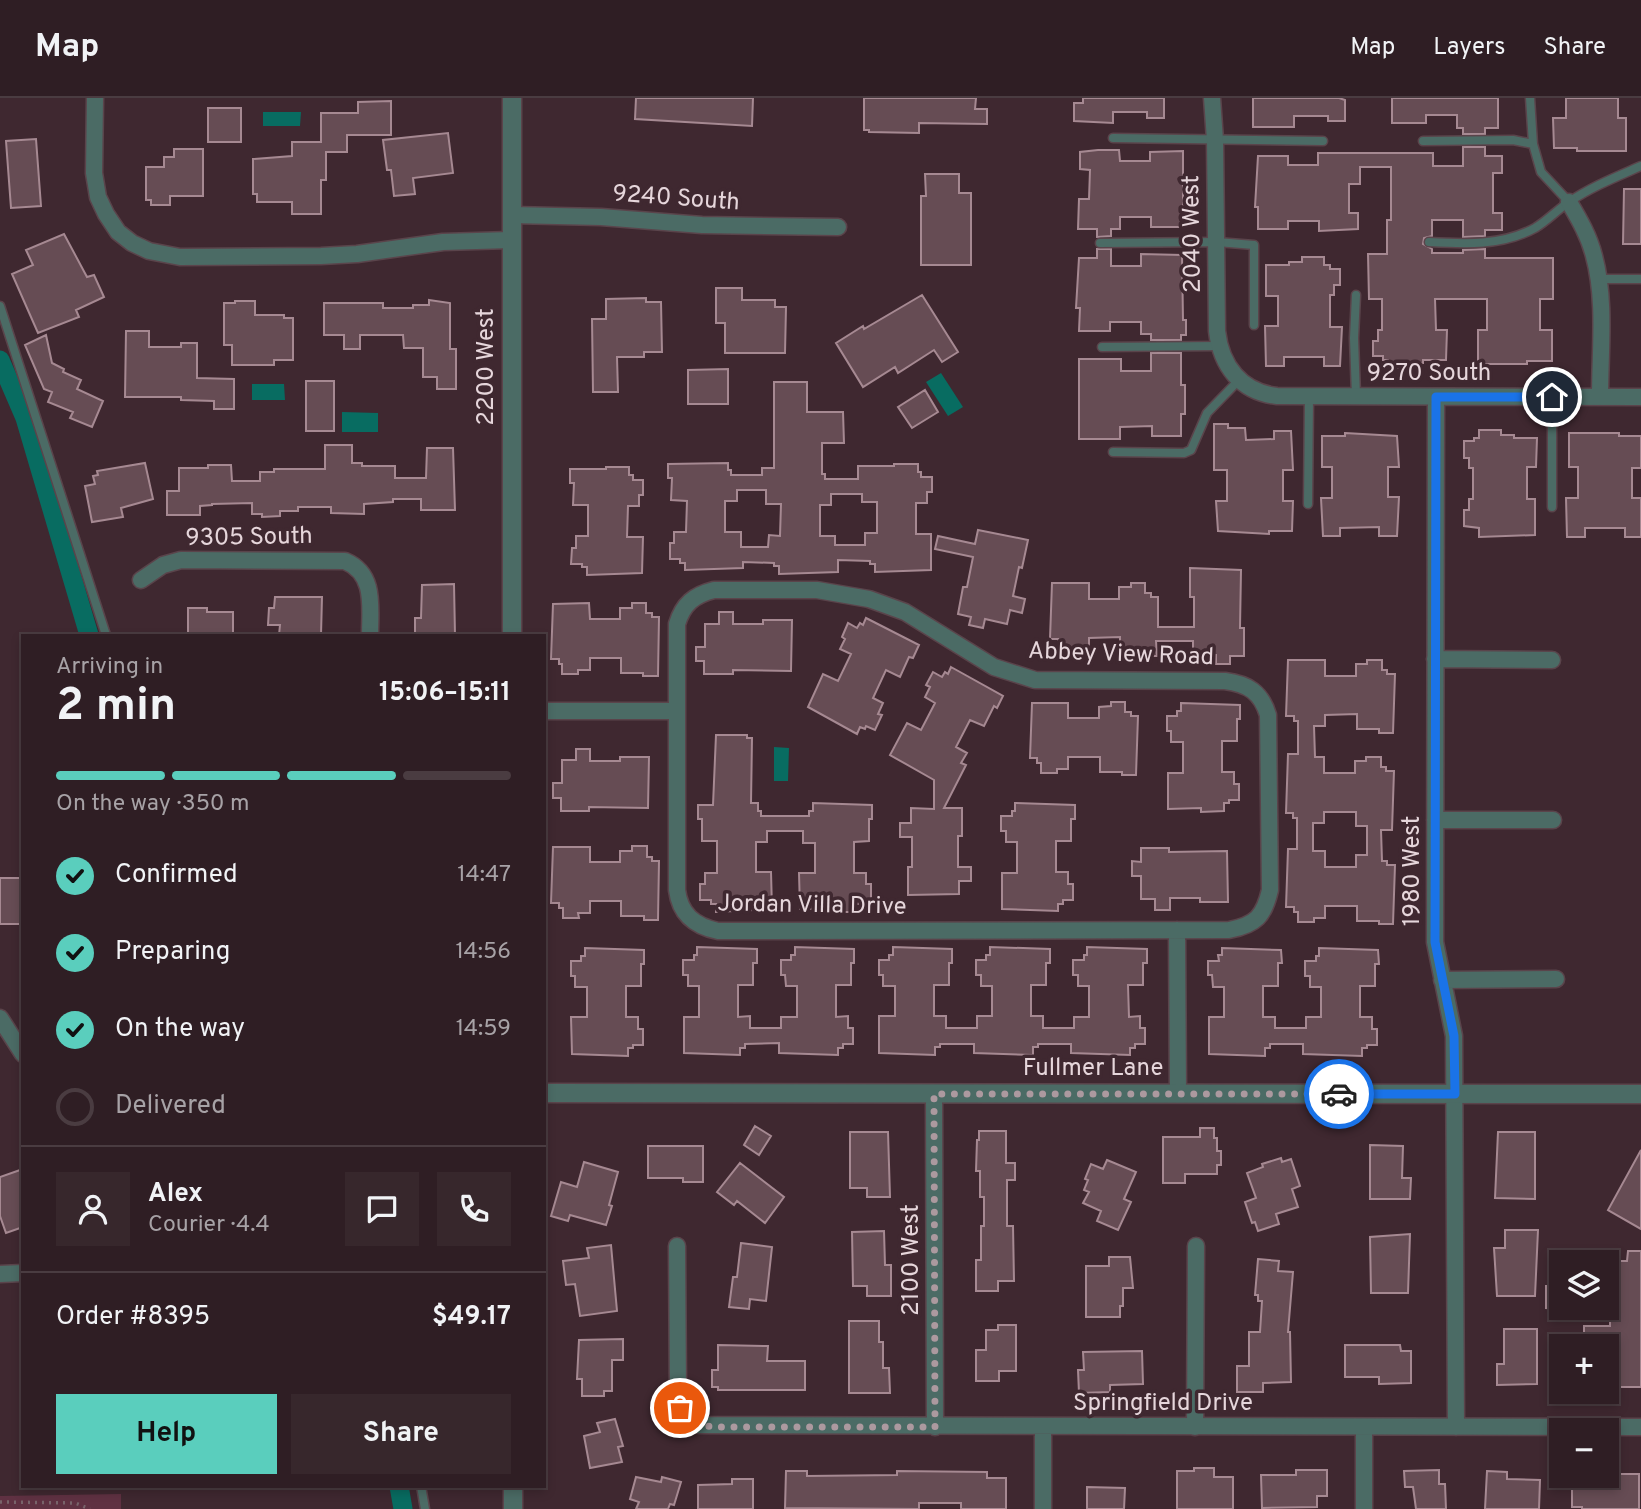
<!DOCTYPE html>
<meta charset="utf-8">
<style>
:root{--surface:#2f1e24;--page:#37272c;--text:#f1f3f6;--muted:#a7a2a6;--line:#4a3c41;--accent:#5acebd}
body{margin:0;font-family:Overpass,sans-serif;background:var(--page);color:var(--text);height:100vh;display:flex;flex-direction:column;font-size:26px;white-space:nowrap}
*{box-sizing:border-box;margin:0}
p{font-size:23px;color:var(--muted)}
.icon{flex:none;width:38px;height:38px;fill:none;stroke:currentColor;stroke-width:2;stroke-linecap:round;stroke-linejoin:round}
.map{position:relative;flex:1;overflow:hidden}
.side{position:absolute;left:21px;top:536px;width:525px;height:854px;display:flex;flex-direction:column;background:var(--surface);border-radius:0px;box-shadow:0 4px 10px #0003,0 0 0 2px var(--line)}
.side>*{flex:none}
.buttons{position:absolute;left:1549px;top:1152px;display:grid;gap:14px}
.buttons a{display:grid;place-items:center;width:70px;height:70px;border-radius:0px;background:var(--surface);box-shadow:0 4px 10px #0003,0 0 0 2px var(--line);font-size:35px}
.pin{position:absolute;display:grid;place-items:center;width:60px;height:60px;color:#fff;margin:-30px;border:4px solid #fff;border-radius:50%;box-shadow:0 2px 7px #0007}
.courier{position:absolute;display:grid;place-items:center;width:70px;height:70px;margin:-35px;border:5px solid #1a73e8;border-radius:50%;background:#fff;color:#222;box-shadow:0 2px 9px #0007}
.overview em{font-style:normal;font-weight:700}
.overview div{display:flex;flex-direction:column-reverse}
.overview{display:flex;align-items:center;justify-content:space-between;height:119px;padding:0 35px}
h1{font-size:46px;font-weight:700;line-height:52px}
.bar{display:grid;grid-template-columns:repeat(4,1fr);gap:10px 7px;align-content:center;height:84px;padding:0 35px}
.bar i{height:9px;border-radius:5px;background:var(--line)}
.bar .selected{background:var(--accent)}
.bar p{grid-column:span 4}
.line{display:flex;align-items:center;gap:18px;padding:0 35px;border-top:2px solid var(--line)}
.line div{flex:1}
.round{display:grid;place-items:center;flex:none;width:74px;height:74px;border-radius:0px;background:var(--page)}
ol{padding:0 35px;list-style:none}
li{display:flex;align-items:center;gap:21px;height:77px}
li p{margin-inline-start:auto}
li .icon{padding:7px;border-radius:50%;background:var(--accent);color:#111;stroke-width:4}
li:last-child{color:var(--muted)}
li i{width:38px;height:38px;border:4px solid var(--line);border-radius:50%}
.button{display:flex;gap:14px;margin-top:auto;padding:14px 35px}
.button a{flex:1;height:80px;border-radius:0px;background:var(--accent);color:#111;font-size:28px;font-weight:700;line-height:80px;text-align:center}
.button a+a{background:var(--page);color:var(--text)}
header{display:flex;align-items:center;gap:42px;box-sizing:border-box;height:98px;padding:0 35px;background:var(--surface);border-bottom:2px solid var(--line)}
header strong{font-size:33px}
nav{display:flex;gap:38px;margin-inline-start:auto;font-size:24px}
.map>svg:first-child{display:block}
.green{fill:#5f3142}
.water{fill:#086c61}
.lines{fill:none;stroke-linecap:round;stroke-linejoin:round}
.canal{stroke:#086c61;stroke-width:19}
.building{fill:#664c54;stroke:#a68992;stroke-width:2;fill-rule:evenodd}
.service-casing{stroke:#5a444b;stroke-width:11}
.minor-casing{stroke:#5a444b;stroke-width:19}
.tertiary-casing{stroke:#5a444b;stroke-width:21}
.path{stroke:#78636a;stroke-width:3.5;stroke-dasharray:2 5;stroke-linecap:butt}
.service{stroke:#4b6b65;stroke-width:8}
.minor{stroke:#4b6b65;stroke-width:16}
.tertiary{stroke:#4b6b65;stroke-width:18}
.done{stroke:#ac999f;stroke-width:7;stroke-dasharray:0 12.6}
.route{stroke:#1a73e8;stroke-width:9}
.labels{text-anchor:middle;dominant-baseline:central;stroke-width:7;stroke-linejoin:round;paint-order:stroke}
.street-label{font-size:24px;fill:#e6d6db;stroke:#3f2830}
</style>
<header>
<strong>Map</strong>
<nav><a>Map</a><a>Layers</a><a>Share</a></nav>
</header>
<div class="map">
<svg width="1641" height="1411" viewBox="0 0 1641 1411">
<rect width="100%" height="100%" fill="#3f2830"/>
<!-- green -->
<path class="green" d="M121 1396V1411H0V1398Z"/>
<!-- water -->
<path class="water" d="M263 14H301L300 28H263Z
M941 275 963 309 948 318 926 284Z
M252 286H284L285 302H252Z
M342 314 378 315V334H342Z
M774 649 789 650 788 683H774Z"/>
<g class="lines">
<!-- canal -->
<path class="canal" d="M0 262 25 320 89 537
M399 1388 403 1411"/>
</g>
<!-- building -->
<path class="building" d="M636 0H753L752 28 635 21Z
M864 0H976L975 11H987V26L919 25V35L869 34V32H864Z
M1083 0H1164V20H1147V14H1113V25L1074 23V5H1083Z
M1253 0H1339L1345 2V23H1328V18H1294V29H1253Z
M1392 0H1498V30H1485V36H1463V30H1457V17H1426V25H1392Z
M1566 0H1618V20H1626V53H1577V50H1554L1553 20H1566Z
M391 3V37H347V54H326V82H321V116H292V104H257V96H253V61L292 58V44H321V15H358V4Z
M208 10H241V44H208Z
M448 35 453 75 413 80 415 96 394 98 391 72H387L383 42Z
M36 41 41 108 11 110 6 43Z
M1463 49H1485V58H1502V75H1493V115H1502V132H1485V138L1463 139V122H1432V138L1424 140 1423 146 1432 151V155H1463V152L1485 151V160H1553V201H1540V232H1552V263H1527V266H1478V232H1487V201H1435L1436 232H1447L1446 262H1423V265H1409L1410 269 1388 270V262H1383V258H1373V243H1378V232H1382V201H1369L1368 156H1387V122H1391V69H1360V86H1349V115H1358V131L1319 133V123H1288V131H1258V109H1255L1258 58H1288V67H1318V55H1433V68H1463Z
M174 51H203V98H170V107H151V102H146V69H164V59H174Z
M1098 52H1119L1120 63H1150V54L1183 53V129H1151V119H1120V131H1111V138L1097 139V131H1078L1079 101H1089L1090 72 1080 71V54Z
M925 76H959V95H971V167H921V98H926Z
M1624 91H1641V146H1623Z
M64 136 87 179 94 177 104 199 76 212 79 219 38 235 12 176 33 167 26 152Z
M1097 151H1111V168H1141V156L1182 157 1183 222H1186V237H1181V242H1151V236H1141V224H1110V233H1079L1080 210H1076L1079 160H1097Z
M1302 159H1324V167H1330V171H1340V187H1334V197H1330V229H1342L1340 268H1324V259H1284V268H1266L1265 228H1278V198H1266V167H1289V164H1302Z
M716 190H742V202H775V209H786L785 255H725V225H716Z
M922 197 958 254 942 264 934 252 898 275 895 269 863 289 836 245 863 228 864 231Z
M646 200V204H661L662 254H644V259H617L618 294H593L592 221H606V201Z
M429 202 450 205V251H456V291H437V279H423V250H404L403 237H360V251H344V237H324V205H383V210H413V207H429Z
M235 203H255V217H284V220H293V262H274V267H232V247H224V205H235Z
M126 233H149V249H181V245H197V280L234 281V311H214V303L181 302V299H125Z
M46 237 52 265 64 271 63 274 81 282 77 291 103 303 92 329 70 320 73 314 48 304 52 294 44 291 25 247Z
M1151 255H1181V287H1185V316H1181V338H1152V328L1120 329V341H1079V261H1121V273H1151Z
M728 271V306H688V272Z
M306 283H334V333H306Z
M774 284H807V314H843L844 345H822V376H825V381H858V368H894V366H918V374H921V379H932V394H927V405H916V436H931V472L875 474V466H870V463L838 462V474L779 476V468H774V465L743 464V470L685 472V465H680V461H670V445H674V434H686L687 403 671 402 672 380H668V366L728 365V372H731V377H762V370H774ZM737 392H766V406H781L780 438 769 437 768 449H741V434H725V403H737ZM831 396H862V404H877V435H865V447H835V438H820V407H831Z
M925 292 938 314 912 330 898 309Z
M1214 326H1228V330H1245L1246 342 1274 341V333H1291L1293 372H1283V403H1293L1292 433H1269V436L1218 433 1216 403H1227V372H1214Z
M1479 332H1501V337H1514V340H1537L1536 369H1527V401H1535V437L1479 439V430L1464 428V412H1469V401H1473V370H1469V360H1464V343H1474V340H1479Z
M1345 335 1397 338 1399 369H1388V399H1399L1397 438H1379V429L1340 430V438H1323L1321 400H1332V369H1322V338H1345Z
M1569 335H1619V338H1641V370H1632V400H1641V439H1625V430H1585V439H1567L1566 400H1578V369H1569Z
M325 347H352V365H362V368H395V380H426L427 350H453L455 412H421V401H393V404L364 406V416L331 415V409H298V413H280V418L262 419V416H252V405L212 406V407L200 408V417H167V393H179V370H208V367H231L232 383H260V374H274V371H325Z
M145 365 153 401 121 410 123 419 92 424 85 388 95 386 93 378 98 377 97 373Z
M606 369H629V377H633V382H643V397H639V408H628L627 439H643L642 475 587 477V469H582V466H571L572 450H576V438H588V407H573L574 385H570V371H606Z
M978 432 1028 442 1022 470 1019 469 1013 498 1025 501 1022 515 1010 512 1007 526 985 521 983 530 969 527 971 519 958 516 963 489H967L973 459 935 451 938 438 975 446Z
M1190 470 1241 472 1240 530H1244V558H1230V566H1216V557H1193V543H1156L1157 558H1142V555H1120V539L1089 540V552H1077V556H1061V546H1058V541H1050L1052 485H1089V501H1119V489H1131V485H1145V495H1151V499H1158V529H1194V499H1190Z
M454 486 455 537H415V520H421L422 487Z
M275 499H322L321 537H279L280 527H268L269 510H274Z
M589 505 590 521H620V510H632V505H646V515H652V519H659L658 578H643V575H621V560H590V572H578V576H562V566H559V561H551L553 506Z
M188 510H207V514H233V537H188Z
M719 514H733V526H763V522H792L791 573 733 572V576H704V563H696V549H705V526H719Z
M866 520 919 547 913 560 909 559 900 579 886 572 873 600 883 605 878 616 882 617 875 632 866 628 865 631 860 629 857 636 808 609 823 576 838 583 851 556 840 551 845 541 842 539 848 525 857 530 860 525 863 527Z
M1288 562H1325V578H1356V566H1367V562H1382V572H1387V576H1395L1393 635H1379V631H1357V616L1325 617V628H1314L1315 659H1324V675H1355V663H1366V659H1381V669H1386V673H1394L1392 732H1381L1382 763H1387V767H1395L1393 826H1379V823H1357V808H1325V820H1314V824H1298V814H1294V809H1286L1288 751H1297V720H1293V715H1286L1288 656H1298V623H1294V618H1286ZM1324 714H1356V728H1367V757H1356V769H1325V753H1313V725H1324Z
M951 569 1003 598 997 610 994 608 984 628 970 622 956 649 967 655 961 665 966 667 944 710H962V738H958V769H971V783H959V796L908 797V769H912V739H900V725H911V710L934 711V682L890 657 907 625 921 632 935 605 925 599 930 589 926 587 933 574 942 579 945 574 948 576Z
M1111 604H1125V614H1131V618H1138L1136 677H1122V674H1100V659H1068V671H1057V675H1041V665H1037V660H1030L1032 605H1068V620H1099V609L1111 608Z
M1181 605 1240 607V621H1237V643H1222V674H1234V686H1239V702H1229V705H1224V713L1201 714V710L1168 711V675H1183V644H1171V633H1167V618H1177V613H1181Z
M716 637H747V640H752L751 705H758V713H761V718H809V713H813V705L872 707V721H869V743L854 744V775H866V786H871V802H861V806H856V814H833V811H800L799 775H815V745H803V733H767V744H756V774H771L772 811 716 814V806H711V802H700V786H705V775H717V743H702V721H698V707H713Z
M576 651H590V663H620V659H649L648 710 589 709V713H561V700H553V685H562V662H576Z
M1015 705 1075 707V721H1071V743H1056V774H1068V786H1073V802H1063V806H1058V813L1002 811V775H1017V744H1006V733H1001V718H1012V713H1015Z
M632 748H647V759H652V763H659L658 822H644V818H621V803H590V815H578L579 820H563V810H559V805H551L553 749H590V764H620V753H632Z
M1141 750H1169V754L1227 753 1228 804H1200V800H1170V812H1155V801H1141V778H1132V763L1141 764Z
M0 780H23V826H0Z
M697 849 757 851V865H753V887H738V919L750 918V930H781V919H797V888H786L785 877H781V862H791V857H795V849L854 851V865H851V887H836V919L848 918V930H853V946H843V950H838V957L779 955V945L745 946V950H740V957L684 955V919H699V888H688V877H683V862H694V857H697Z
M893 849 952 851V865H949V887H934V918H946V930H977V918H992V888H981V877H976V862H986V857H990V849L1050 851V865H1046V887H1031V918H1043V930H1074V919H1089V888H1078V877H1073V862H1084V857H1087V849L1147 851V865H1143V887H1128L1129 919 1140 918V930H1145V946H1135V950H1130V957L1071 955V946H1038V949H1033V957L974 955V946H940V949H935V957L879 955V918H895V888H883V877H879V862H889V857H893Z
M585 850 644 852V866H641V888H626V919H638V931H643V947H633V950H628V958L572 956 571 919H587V889H575V878H571V863H581V858H585Z
M1222 850 1281 852 1282 865H1278V888H1263V919H1275V930H1306V919H1321V889H1310V878H1305V863H1316V858H1319V850L1378 852 1379 866H1375V888H1360V919H1372V931H1377V947H1367V950H1362V958L1303 956V946H1270V950H1265V958L1209 956V919H1224V889H1213L1212 877H1208V863H1219L1218 857H1222Z
M755 1028 771 1038 759 1057 744 1047Z
M1200 1030H1214V1040H1217V1053H1221V1067H1217V1076H1185V1085H1163V1039H1200Z
M979 1033H1006V1065H1015V1082H1007V1128H1013L1014 1183H998V1193H976V1162H981V1128H984V1099H980V1073H976L977 1042H979Z
M850 1034H888L890 1099H867V1090H850Z
M1498 1034H1535V1101L1495 1100Z
M1370 1047 1403 1048 1402 1080H1411L1410 1101H1370Z
M648 1048H703V1084H683V1080H648Z
M1641 1052V1131L1608 1112Z
M1281 1060 1282 1064 1291 1061 1300 1088 1292 1091 1298 1109 1276 1116 1279 1126 1258 1133 1255 1124 1252 1125 1245 1104 1256 1100 1247 1075 1263 1069 1262 1066Z
M1107 1062 1136 1074 1124 1101 1131 1104 1118 1132 1097 1123 1101 1113 1083 1105 1089 1094 1084 1092 1088 1082 1085 1081 1091 1066 1103 1071Z
M584 1064 618 1074 609 1107 612 1108 606 1127 570 1117 568 1123 551 1118 561 1084 577 1089Z
M740 1065 784 1099 765 1125 737 1103 734 1107 717 1094Z
M23 1071V1129L6 1135 0 1118V1079Z
M1505 1132H1538L1535 1198H1497L1494 1150H1505Z
M884 1133 885 1167H891V1198H867V1188H853L852 1134Z
M1410 1136 1408 1195H1371L1370 1139Z
M741 1145 772 1149 766 1203 750 1201 749 1211 729 1209 733 1179H737Z
M611 1147 617 1213 580 1218 575 1186 566 1187 563 1163 589 1160 587 1150Z
M1628 1153H1641V1289H1606V1248H1584V1228H1610V1187H1606V1166H1611V1163H1627Z
M1109 1159H1130L1133 1190H1123V1208H1120V1219H1086V1168H1109Z
M1258 1161 1279 1163 1278 1173 1293 1174 1288 1234H1290L1291 1284 1263 1285V1294H1237V1268H1249V1234H1260L1262 1203H1258V1197H1255Z
M1546 1188H1561V1211L1546 1210Z
M849 1223H879V1244H883V1270H889L890 1295H849Z
M998 1227H1016V1273H999V1283H976V1252H986V1232H998Z
M1504 1231H1537V1286L1497 1287V1266H1504Z
M623 1241V1262H612V1293H604V1298H582V1281H577L579 1242Z
M718 1247 768 1248 767 1263H805V1292H718V1289H712V1272H718Z
M1345 1247H1400L1401 1253H1411V1285L1379 1286V1279H1345Z
M1142 1253 1143 1286 1110 1287V1294L1079 1295 1078 1272H1084L1083 1254Z
M615 1321 623 1348 618 1349 622 1364 590 1370 584 1338 600 1334 597 1325Z
M1194 1370H1214V1379H1233V1411H1177V1373H1194Z
M1296 1372H1327V1398H1317V1409L1262 1410 1261 1377H1296Z
M1439 1372V1386H1445L1446 1411H1416L1413 1389H1405L1404 1373Z
M786 1373H807V1378L897 1377V1373L987 1374V1380H1006V1411H961V1405H919V1411L785 1410Z
M1487 1373 1507 1374V1381L1540 1382 1539 1411H1485Z
M1614 1376H1639V1411H1582V1409H1572V1377Z
M636 1379 661 1384 662 1379 681 1384 674 1407 670 1406 668 1411H636L639 1404 630 1401Z
M732 1381H753V1411H698V1387L732 1386Z
M1087 1389 1125 1390 1124 1411H1087Z"/>
<g class="lines">
<defs>
<path id="service" d="M1530 0 1533 46 1541 74 1569 104
M1113 40 1323 43
M1423 43 1513 42 1533 46
M1429 144C1465 146 1502 148 1535 130 1547 123 1557 112 1569 104 1591 89 1616 79 1641 68
M1100 145 1217 144 1254 147V227
M1599 181H1641
M1356 197 1354 240 1356 298
M0 208 106 537
M1102 249 1219 248
M1552 299V409
M1113 354 1184 355 1191 352 1207 315 1239 282
M1308 406 1309 298
M421 1388 425 1411"/>
<path id="minor" d="M95 0 94 75 98 99 106 116 118 134 132 145 149 153 180 159 321 158 357 156 443 144 512 142
M1212 0 1215 42 1217 233C1221 268 1241 294 1277 298L1641 299
M1569 104C1579 121 1589 138 1594 158 1606 202 1600 253 1600 299
M512 117 601 119 702 127 838 129
M1436 299 1435 844 1454 938 1456 1329
M141 482 163 467 181 462 345 463C376 476 370 509 370 537
M714 492H817L869 501 905 514 994 569 1035 582 1225 583C1248 586 1261 594 1268 617L1270 792C1264 818 1256 827 1229 832L718 833C694 828 680 816 677 792V526C683 506 694 497 714 492Z
M1435 561 1552 562
M544 613H677
M1435 722H1553
M1177 832 1178 996
M1442 882 1556 881
M0 920 23 956
M934 996 935 1329
M677 1148 678 1295 680 1309 686 1323 699 1327 1641 1329
M0 1176 23 1175
M1043 1329V1411
M1195 1329 1196 1148
M1364 1329V1411"/>
<path id="tertiary" d="M512 0V537
M544 995 1641 996
M513 1388V1411"/>
</defs>
<!-- service casing -->
<use href="#service" class="service-casing"/>
<!-- minor casing -->
<use href="#minor" class="minor-casing"/>
<!-- tertiary casing -->
<use href="#tertiary" class="tertiary-casing"/>
<!-- path -->
<path class="path" d="M0 1404 75 1405 90 1411"/>
<!-- service -->
<use href="#service" class="service"/>
<!-- minor -->
<use href="#minor" class="minor"/>
<!-- tertiary -->
<use href="#tertiary" class="tertiary"/>
</g>
<g class="lines">
<!-- done -->
<path class="done" d="M680 1310 686 1323 712 1329H935L934 996H1339"/>
<!-- route -->
<path class="route" d="M1339 996H1455L1454 938 1435 844 1436 299H1552"/>
</g>
<g class="labels">
<!-- street labels -->
<g class="street-label">
<text transform="translate(676 101) rotate(4)">9240 South</text>
<text transform="translate(1193 136) rotate(-91)">2040 West</text>
<text transform="translate(487 269) rotate(-90)">2200 West</text>
<text x="1429" y="276">9270 South</text>
<text transform="translate(249 440) rotate(-1)">9305 South</text>
<text transform="translate(1121 557) rotate(2)">Abbey View Road</text>
<text transform="translate(1413 773) rotate(-90)">1980 West</text>
<text transform="translate(812 808) rotate(1)">Jordan Villa Drive</text>
<text x="1093" y="971">Fullmer Lane</text>
<text transform="translate(912 1162) rotate(-90)">2100 West</text>
<text x="1163" y="1306">Springfield Drive</text>
</g>
</g>
</svg>
<div class="buttons">
<a><svg class="icon" aria-label="layers" viewBox="0 0 24 24"><path d="M12 4l9 5-9 5-9-5zM3 14l9 5 9-5"/></svg></a>
<a>+</a>
<a>−</a>
</div>
<div class="pin" style="left:680px;top:1310px;background:#ea580c"><svg class="icon" aria-label="bag" viewBox="0 0 24 24"><path d="M5 8h14l-1 12H6zM9 8a3 3 0 0 1 6 0"/></svg></div>
<div class="pin" style="left:1552px;top:299px;background:#1f2937"><svg class="icon" aria-label="home" viewBox="0 0 24 24"><path d="M3 11l9-7 9 7M6 9v11h12V9"/></svg></div>
<div class="courier" style="left:1339px;top:996px"><svg class="icon" aria-label="car" viewBox="0 0 24 24"><path d="M5 17H2v-5l4-1 3-4h7l3 4 3 1v5h-3M9 17h6M6 11h13"/><circle cx="7" cy="17" r="2"/><circle cx="17" cy="17" r="2"/></svg></div>
<section class="side">
<div class="overview"><div><h1>2 min</h1><p>Arriving in</p></div><em>15:06–15:11</em></div>
<div class="bar"><i class="selected"></i><i class="selected"></i><i class="selected"></i><i></i><p>On the way · 350 m</p></div>
<ol>
<li><svg class="icon" aria-label="check" viewBox="0 0 24 24"><path d="M5 12l5 5 9-10"/></svg>Confirmed<p>14:47</p></li>
<li><svg class="icon" aria-label="check" viewBox="0 0 24 24"><path d="M5 12l5 5 9-10"/></svg>Preparing<p>14:56</p></li>
<li><svg class="icon" aria-label="check" viewBox="0 0 24 24"><path d="M5 12l5 5 9-10"/></svg>On the way<p>14:59</p></li>
<li><i></i>Delivered</li>
</ol>
<div class="line" style="height:126px"><a class="round"><svg class="icon" aria-label="person" viewBox="0 0 24 24"><circle cx="12" cy="8" r="4"/><path d="M4 21q1-7 8-7t8 7"/></svg></a><div><b>Alex</b><p>Courier · 4.4</p></div><a class="round"><svg class="icon" aria-label="chat" viewBox="0 0 24 24"><path d="M4 5h16v11H9l-5 4z"/></svg></a><a class="round"><svg class="icon" aria-label="phone" viewBox="0 0 24 24"><path d="M5 4h4l2 5-3 2q2 4 5 5l2-3 5 2v4C11 20 4 13 5 4z"/></svg></a></div>
<div class="line" style="height:91px"><div>Order #8395</div><b>$49.17</b></div>
<div class="button"><a>Help</a><a>Share</a></div>
</section>
</div>
